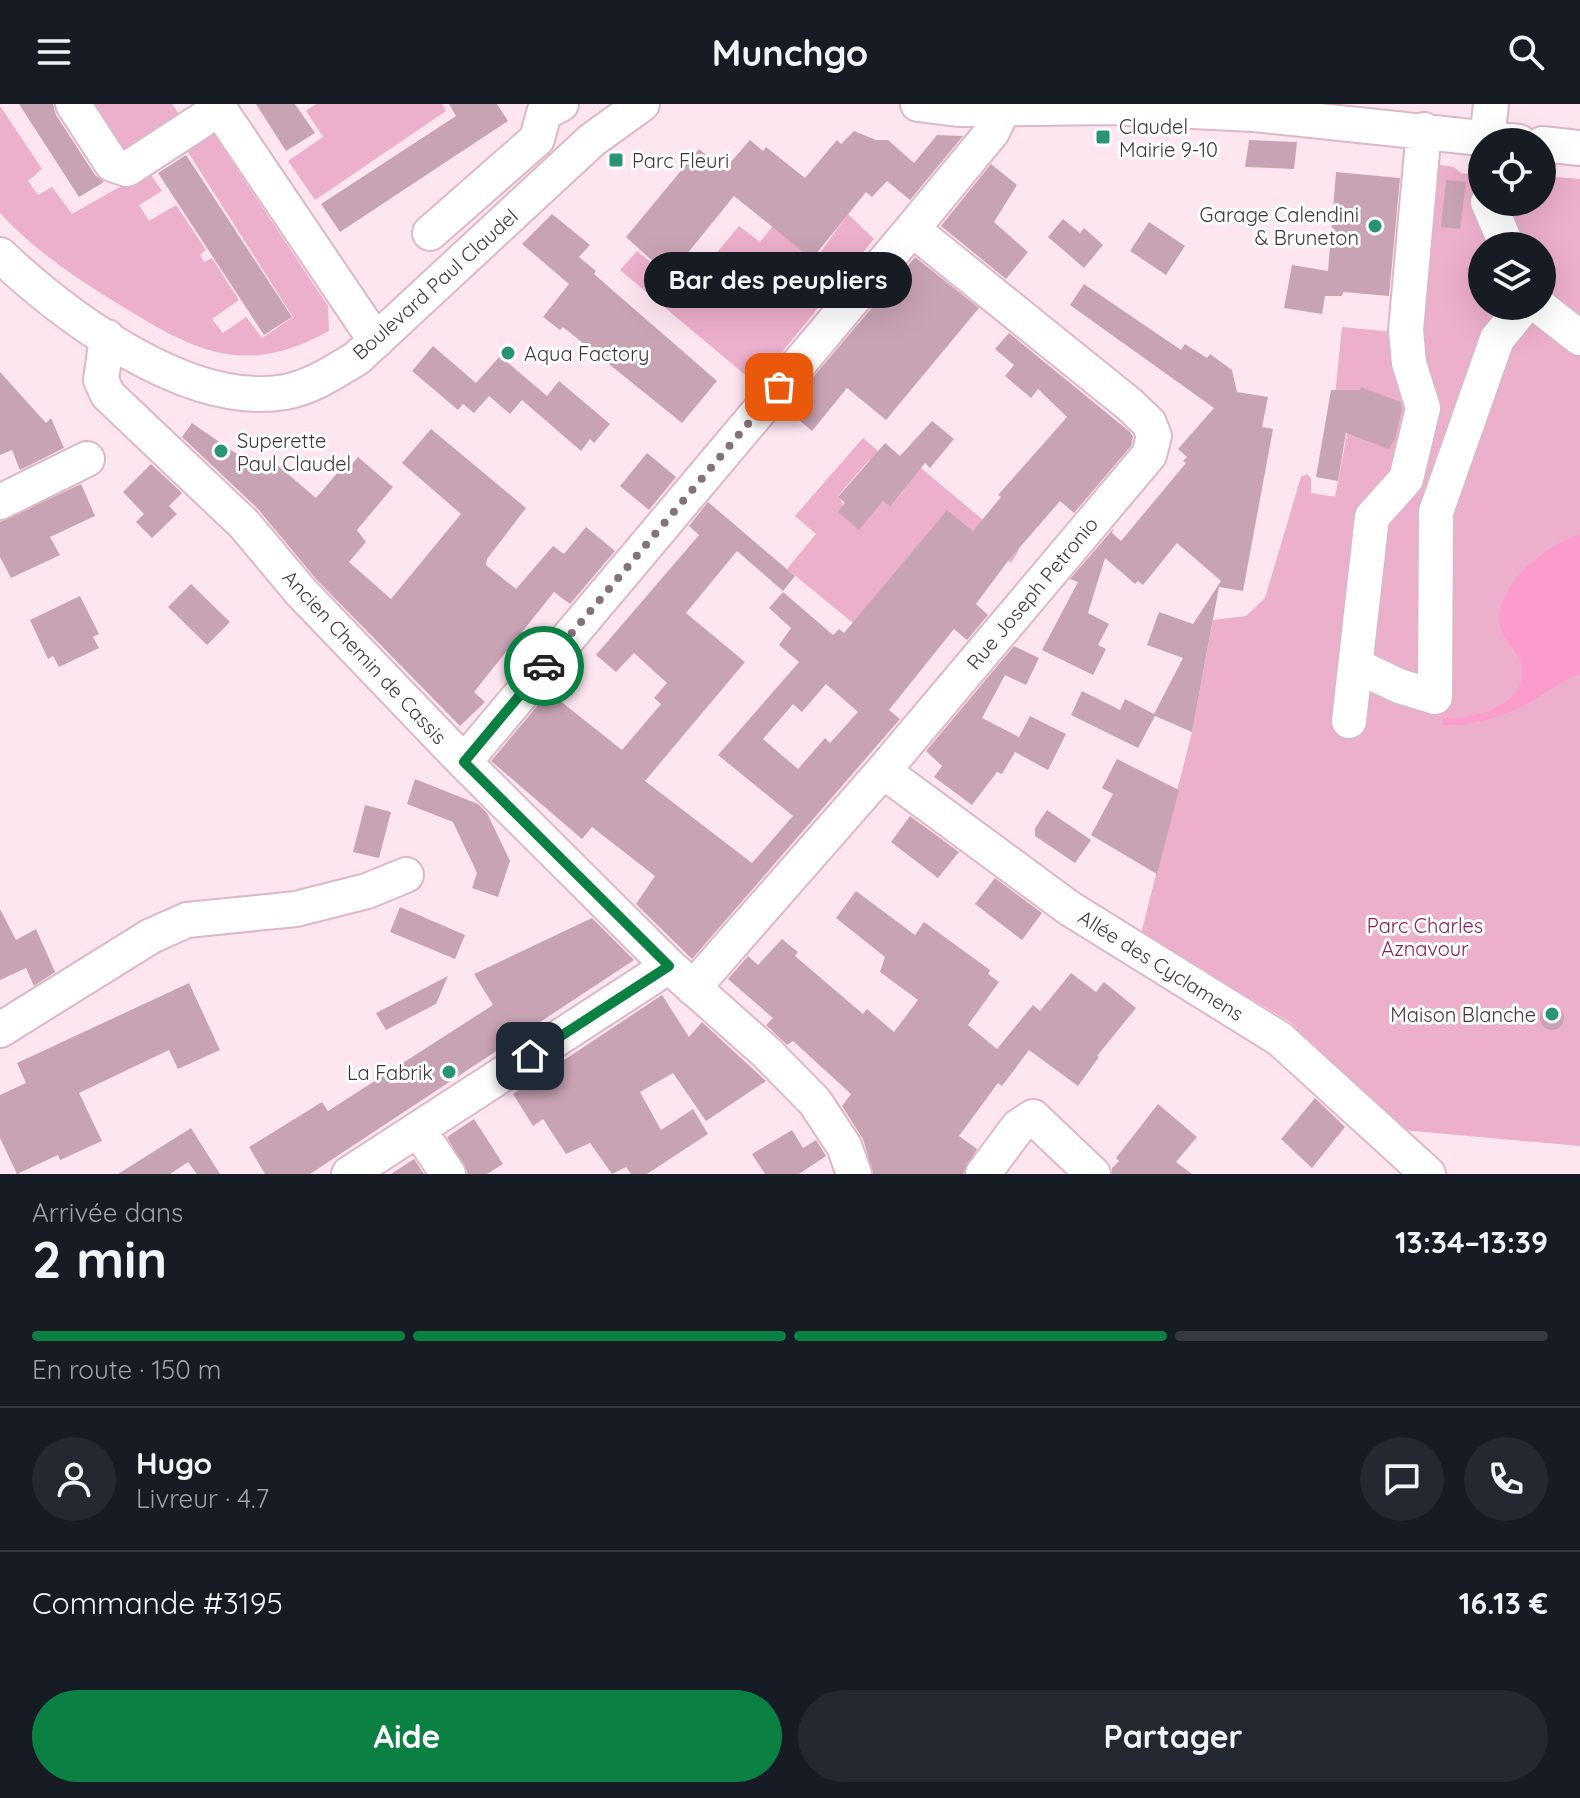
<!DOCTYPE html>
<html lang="fr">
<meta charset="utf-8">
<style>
:root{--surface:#171b24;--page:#242831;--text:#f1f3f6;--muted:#9ea1a6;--line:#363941;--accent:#0b8043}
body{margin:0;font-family:Quicksand,sans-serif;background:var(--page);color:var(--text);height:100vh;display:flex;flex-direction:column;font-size:30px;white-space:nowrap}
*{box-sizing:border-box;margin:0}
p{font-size:26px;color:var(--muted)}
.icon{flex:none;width:44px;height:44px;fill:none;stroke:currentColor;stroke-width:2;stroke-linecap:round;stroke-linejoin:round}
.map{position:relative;height:1070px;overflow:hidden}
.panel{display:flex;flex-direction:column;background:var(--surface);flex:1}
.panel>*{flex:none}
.controls{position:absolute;left:1468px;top:24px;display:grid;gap:16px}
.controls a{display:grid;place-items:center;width:88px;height:88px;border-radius:50%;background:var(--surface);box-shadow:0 8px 32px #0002;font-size:40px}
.pin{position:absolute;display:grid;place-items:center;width:68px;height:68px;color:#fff;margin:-34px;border-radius:16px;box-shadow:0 4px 12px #0006}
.courier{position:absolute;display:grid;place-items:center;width:80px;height:80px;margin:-40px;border:6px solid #0b8043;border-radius:50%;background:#fff;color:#222;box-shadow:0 2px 10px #0007}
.bubble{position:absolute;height:56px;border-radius:28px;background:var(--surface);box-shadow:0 8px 32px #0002;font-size:26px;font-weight:700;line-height:56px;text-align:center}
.summary em{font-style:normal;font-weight:700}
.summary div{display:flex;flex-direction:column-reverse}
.summary{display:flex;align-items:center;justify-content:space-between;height:136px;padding:0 32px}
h1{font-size:52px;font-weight:700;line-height:60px}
.bar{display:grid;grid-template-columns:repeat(4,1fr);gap:12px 8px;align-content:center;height:96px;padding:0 32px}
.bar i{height:10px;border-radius:6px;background:var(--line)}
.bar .current{background:var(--accent)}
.bar p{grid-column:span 4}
.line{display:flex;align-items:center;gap:20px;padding:0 32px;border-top:2px solid var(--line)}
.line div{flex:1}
.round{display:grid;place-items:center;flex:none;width:84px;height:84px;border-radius:42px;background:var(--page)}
.button{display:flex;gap:16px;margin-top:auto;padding:16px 32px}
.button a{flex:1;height:92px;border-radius:48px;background:var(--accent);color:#fff;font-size:32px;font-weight:700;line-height:92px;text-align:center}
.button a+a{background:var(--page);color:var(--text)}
header{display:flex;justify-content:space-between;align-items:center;height:104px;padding:0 32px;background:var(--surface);font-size:36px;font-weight:700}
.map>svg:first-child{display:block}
.green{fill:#ecafcc;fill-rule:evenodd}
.water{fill:#fb9ccc}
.building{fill:#c8a3b4;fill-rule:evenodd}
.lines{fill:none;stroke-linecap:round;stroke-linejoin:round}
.minor-casing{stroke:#ddb7c9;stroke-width:38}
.minor{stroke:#fff;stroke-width:34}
.done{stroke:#84727a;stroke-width:8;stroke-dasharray:0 14.4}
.route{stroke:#0b8043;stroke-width:10}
.poi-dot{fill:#289474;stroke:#fff;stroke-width:3}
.labels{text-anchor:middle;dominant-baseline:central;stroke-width:6;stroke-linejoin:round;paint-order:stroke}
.poi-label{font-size:20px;fill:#42333a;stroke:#fff;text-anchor:start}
.street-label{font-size:20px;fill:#42333a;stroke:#fff}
.park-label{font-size:20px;fill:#881b5d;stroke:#fff}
</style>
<header><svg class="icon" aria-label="menu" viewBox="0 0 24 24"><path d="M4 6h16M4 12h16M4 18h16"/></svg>Munchgo<svg class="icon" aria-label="search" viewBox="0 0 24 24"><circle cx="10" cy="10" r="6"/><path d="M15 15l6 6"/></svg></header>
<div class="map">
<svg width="1580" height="1070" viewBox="0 0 1580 1070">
<rect width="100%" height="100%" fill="#fee6f1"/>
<!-- green -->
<path class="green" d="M84 0H172L184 17 129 56Z
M316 0H442L446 7 315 96 288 57 323 33 306 7Z
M0 2 42 65 28 77 38 91 52 83 72 110 148 67 162 87 139 101 149 117 176 101 206 146 200 151 204 158 212 154 239 196 212 215 223 229 246 213 262 234 293 213 186 45 211 26 328 202 329 227C242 275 193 246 115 198 73 172 34 146 0 109Z
M1408 56 1454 63 1461 69 1470 70 1476 78H1482V98H1542V72L1580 75V1042L1402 1026 1290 918 1141 830 1192 628 1213 516 1246 512 1265 494 1301 373 1307 370 1311 374V389L1335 393 1348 325 1335 292 1342 223 1393 228ZM1482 142H1542V202H1482Z
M848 110 874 135 756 280 620 166 637 147 668 172 687 149 705 163 739 122 760 138 773 122 815 156Z
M863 334 880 349 899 353 903 349 1019 446 1011 459 947 406 853 519 787 465 816 430 795 412ZM869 356 904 386 890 403 883 397 859 425 838 392Z"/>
<!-- water -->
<path class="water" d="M1580 430V570C1562 576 1551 586 1535 595 1509 611 1474 622 1443 621V614C1471 617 1526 602 1522 565 1521 549 1507 542 1502 528 1487 485 1546 441 1580 430Z"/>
<!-- building -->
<path class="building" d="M19 0H53L56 11 95 71 104 78 79 93Z
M256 0H295L315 29 286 47Z
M449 0H497L508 17 340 128 321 100 456 12Z
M854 27 876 36H888L914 59 937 31 963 32 910 96 887 77 872 93 866 88 812 155 734 92 669 172 626 133 699 45 724 66 750 36 763 47 766 43 805 74 837 36 841 40Z
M1249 36 1297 38 1294 65 1245 63Z
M186 51 292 213 264 231 158 69Z
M991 60 1017 81 994 118 1028 148 1006 175 941 122Z
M1336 68 1400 74 1389 192 1343 188 1342 192H1325L1322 210 1284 204 1292 161 1328 167Z
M1446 76 1466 78 1460 125 1441 123Z
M552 110 590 141 579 153 596 167 594 170 717 277 682 319 563 223 560 226 543 213 569 180 522 140Z
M1063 115 1080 129 1084 124 1103 141 1084 164 1048 133Z
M1149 118 1185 142 1166 171 1130 147Z
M915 153 979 204 886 316 847 284 812 327 786 305Z
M1084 180 1181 246 1185 240 1207 254 1210 250 1232 266 1237 288 1268 293 1262 323 1273 325 1243 487 1219 483 1192 628 1155 612 1138 644 1071 611 1082 587 1120 606 1125 595 1154 610 1183 554 1147 541 1159 508 1193 520 1221 477 1177 439 1143 481 1138 477 1135 480 1105 454 1088 509 1109 520 1098 541 1106 545 1093 571 1042 546 1078 478 1070 475 1114 424 1112 429 1121 437 1186 359 1183 357 1187 353 1178 345 1214 304 1070 201Z
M1009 229 1130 328 1133 333 1131 342 1074 409 1060 397 1008 457 976 500 988 511 967 536 954 525 889 606 900 615 692 855 636 800 655 772 592 723 582 735 491 657 549 588 622 646 661 600 654 594 667 579 634 549 616 568 596 551 699 431 689 422 708 398 795 472 783 487 737 447 686 509 745 558 645 677 752 759 793 712 718 651 799 558 779 541 791 524 769 504 783 488 833 531 839 525 844 529 947 406 973 427 1001 393 998 391 1067 313 1038 285 1031 294 1005 272 1014 261 995 245ZM826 580 858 608 830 639 825 634 798 665 763 635 793 600 802 608Z
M433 242 476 279 500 252 547 292 559 277 610 320 594 339 590 335 581 347 522 296 510 310 489 292 474 309 463 300 458 306 412 267Z
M0 268 46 319 51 314 64 344 20 366 12 346 0 351Z
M1361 283 1400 298 1402 305 1395 334 1389 345 1346 329 1338 377 1316 373 1331 286H1360Z
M932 317 954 335 930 364 925 359 890 403 883 397 859 426 838 408 845 399 838 393 885 339 900 352Z
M192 319 267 371 276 360 316 394 344 361 348 365 358 353 393 383 357 426 366 438 349 458 391 495 461 410 402 359 431 325 526 404 487 455 486 461 516 485 553 442 564 450 586 423 615 447 570 500 554 488 474 588 485 598 460 622 316 475 258 405 182 333Z
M647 349 676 373 649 406 620 382Z
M151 360 182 389 169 402 177 410 152 434 136 418 144 410 123 388Z
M81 380 95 412 50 433 60 451 11 474 0 453V418Z
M191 480 230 518 207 541 168 503Z
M80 492 99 530 93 533 99 544 59 563 53 552 48 555 30 516Z
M1014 542 1039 554 1026 581 1005 571 982 614 1019 633 1030 612 1066 630 1048 666 1015 648 1002 670 997 668 972 701 934 673 942 662 926 647Z
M1117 655 1179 686 1157 770 1091 731 1113 690 1102 684Z
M415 675 478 700 487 709 510 757 498 793 472 784 477 769 453 718 407 700Z
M365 701 391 708 379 754 353 748Z
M1047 706 1091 736 1075 759 1035 732V724Z
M910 712 959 748 938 774 891 738Z
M995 774 1042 809 1022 836 975 800Z
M856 787 915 831 924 818 990 866 988 870 999 878 968 921 997 945 1033 901 1040 907 1071 869 1096 888 1104 878 1136 904 1097 952 1099 953 1078 982 1029 946 1002 982 998 979 959 1032 977 1045 963 1070H873L863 1035 842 1002 851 990 793 937 787 941 766 921 773 914 728 875 748 852 758 861 782 835 798 848 795 852 863 910 867 905 894 928 918 896 880 868 885 853 836 814Z
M400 803 465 831 455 855 390 828Z
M0 805 16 836 36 825 55 868 34 882 26 864 0 876Z
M592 814 634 856 310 1070H265L249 1043 322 998 328 1007 493 901 474 870Z
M448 872 436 900 386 926 376 909Z
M189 879 220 946 178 965 169 946 79 989 102 1037 60 1056 58 1051 17 1070 0 1034V991L26 979 17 959Z
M662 891 689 933 702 918 766 977 706 1017 673 969 640 988 661 1026 693 1005 708 1030 647 1070H631L626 1063 612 1070 590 1039 566 1050 543 1015 533 1022 513 990Z
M1540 914a12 12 0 1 1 24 0a12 12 0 1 1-24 0Z
M1315 994 1345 1023 1312 1064 1281 1035Z
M1158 1000 1197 1033 1176 1058 1192 1070H1112V1064L1119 1057 1116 1054Z
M474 1015 503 1060 487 1070H468L447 1033Z
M191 1024 220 1070H197L188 1058 170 1070H118Z
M792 1026 803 1044 816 1036 826 1052 799 1070H765L752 1050Z
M414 1055 424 1070H391Z"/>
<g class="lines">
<defs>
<path id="minor" d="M73 0 112 60 127 65 219 5
M216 0 376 237
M918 0 958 5 1110 3 1254 10 1519 38
M1487 38 1491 0
M1542 40 1580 44
M1488 98 1507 142
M430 129 537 35 544 9 561 0
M0 151C67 214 189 305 285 288 312 283 334 268 357 254L592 36 642 0
M1539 202 1580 234
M107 233 101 276 108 291 244 420 301 488 464 658 669 862 766 948 815 998 844 1042 854 1070
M0 398 87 355
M1357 562 1399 582 1435 593 1436 408 1497 235 1524 202
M1349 617 1372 413 1406 375 1423 304 1409 259 1406 226 1424 26
M464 658 912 125 992 28 1003 5
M883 667 1069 804 1280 935 1428 1070
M693 884 883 667 1149 351 1154 332 1149 319 1129 300 912 125
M0 926 151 832 187 816 296 805 367 787 406 771
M418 1025 448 1070
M349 1070 669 862
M983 1070 1018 1023 1033 1013 1093 1070"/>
</defs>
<!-- minor casing -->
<use href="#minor" class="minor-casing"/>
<!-- minor -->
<use href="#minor" class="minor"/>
</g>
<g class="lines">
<!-- done -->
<path class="done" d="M544 562 779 283"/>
<!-- route -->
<path class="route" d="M530 952 669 862 464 658 544 562"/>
</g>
<!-- markers -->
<g class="poi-dot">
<rect x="1095" y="25" width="16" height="16" rx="4"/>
<rect x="608" y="48" width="16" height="16" rx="4"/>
<circle cx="1375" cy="122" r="8"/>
<circle cx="508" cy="249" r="8"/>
<circle cx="221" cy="347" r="8"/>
<circle cx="1552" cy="910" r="8"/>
<circle cx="449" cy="968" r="8"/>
</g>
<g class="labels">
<!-- poi labels -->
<g class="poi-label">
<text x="1119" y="22">Claudel<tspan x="1119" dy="23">Mairie 9-10</tspan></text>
<text x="632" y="56">Parc Fleuri</text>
<text x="1359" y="110" text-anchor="end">Garage Calendini<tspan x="1359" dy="23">&amp; Bruneton</tspan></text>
<text x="524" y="249">Aqua Factory</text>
<text x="237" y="336">Superette<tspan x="237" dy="23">Paul Claudel</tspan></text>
<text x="1536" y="910" text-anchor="end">Maison Blanche</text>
<text x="433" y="968" text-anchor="end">La Fabrik</text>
</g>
<!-- street labels -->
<g class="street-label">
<text transform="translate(435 180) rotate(-42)">Boulevard Paul Claudel</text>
<text transform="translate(1032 489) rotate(-50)">Rue Joseph Petronio</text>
<text transform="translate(365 553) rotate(47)">Ancien Chemin de Cassis</text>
<text transform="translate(1161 861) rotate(32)">Allée des Cyclamens</text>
</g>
<!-- park labels -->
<g class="park-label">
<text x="1425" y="821">Parc Charles<tspan x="1425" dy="23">Aznavour</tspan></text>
</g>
</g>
</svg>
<div class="controls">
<a><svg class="icon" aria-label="locate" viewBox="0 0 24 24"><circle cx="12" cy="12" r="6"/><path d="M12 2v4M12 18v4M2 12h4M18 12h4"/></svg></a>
<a><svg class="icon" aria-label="layers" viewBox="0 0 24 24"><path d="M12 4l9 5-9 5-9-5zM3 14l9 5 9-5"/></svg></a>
</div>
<div class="pin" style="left:779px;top:283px;background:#ea580c"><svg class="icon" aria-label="bag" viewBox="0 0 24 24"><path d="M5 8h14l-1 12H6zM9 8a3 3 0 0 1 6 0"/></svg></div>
<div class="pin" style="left:530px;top:952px;background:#1f2937"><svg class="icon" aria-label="home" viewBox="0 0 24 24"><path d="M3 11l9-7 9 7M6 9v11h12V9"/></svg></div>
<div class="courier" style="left:544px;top:562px"><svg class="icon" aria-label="car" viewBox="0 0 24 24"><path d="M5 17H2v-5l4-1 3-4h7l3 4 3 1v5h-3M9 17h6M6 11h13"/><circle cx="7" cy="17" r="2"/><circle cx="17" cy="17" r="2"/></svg></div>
<div class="bubble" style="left:644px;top:148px;width:268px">Bar des peupliers</div>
</div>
<section class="panel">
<div class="summary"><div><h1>2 min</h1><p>Arrivée dans</p></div><em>13:34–13:39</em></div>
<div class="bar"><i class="current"></i><i class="current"></i><i class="current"></i><i></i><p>En route · 150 m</p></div>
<div class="line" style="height:144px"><a class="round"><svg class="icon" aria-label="person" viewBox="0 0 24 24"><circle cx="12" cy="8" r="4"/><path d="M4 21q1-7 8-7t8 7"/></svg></a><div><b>Hugo</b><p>Livreur · 4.7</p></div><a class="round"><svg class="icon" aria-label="chat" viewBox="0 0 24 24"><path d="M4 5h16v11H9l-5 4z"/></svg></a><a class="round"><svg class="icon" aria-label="phone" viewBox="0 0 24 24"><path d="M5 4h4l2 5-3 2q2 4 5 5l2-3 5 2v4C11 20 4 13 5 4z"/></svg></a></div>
<div class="line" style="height:104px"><div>Commande #3195</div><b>16.13 €</b></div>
<div class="button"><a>Aide</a><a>Partager</a></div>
</section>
